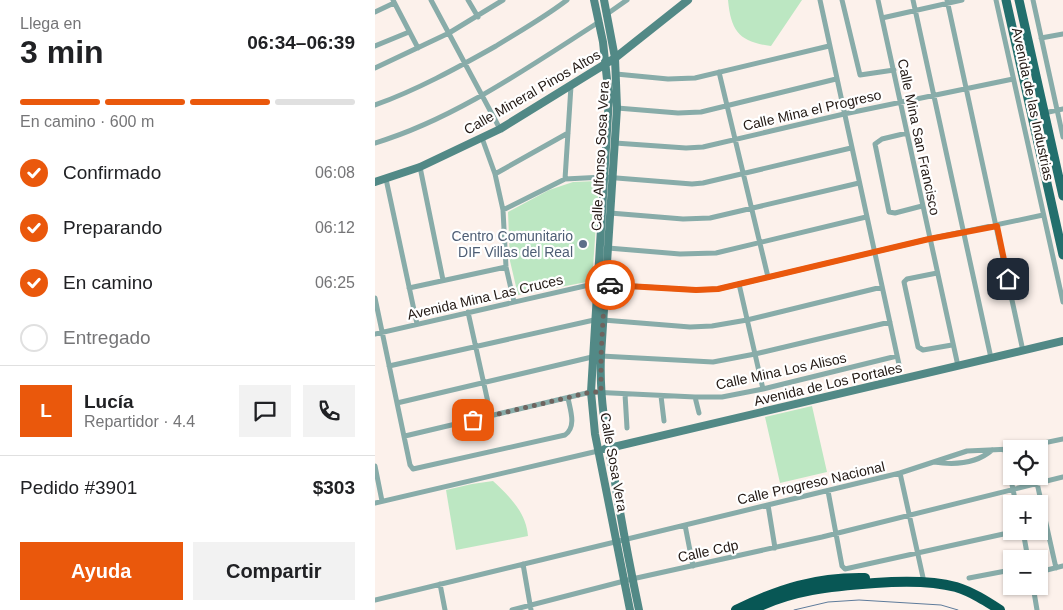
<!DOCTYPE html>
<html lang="es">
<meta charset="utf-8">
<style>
:root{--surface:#fff;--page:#f2f2f2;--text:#202124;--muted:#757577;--line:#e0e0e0;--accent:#ea580c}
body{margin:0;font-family:Helvetica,sans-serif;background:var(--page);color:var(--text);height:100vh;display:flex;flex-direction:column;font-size:19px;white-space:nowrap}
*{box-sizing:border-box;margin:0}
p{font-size:16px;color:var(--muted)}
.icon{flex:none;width:28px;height:28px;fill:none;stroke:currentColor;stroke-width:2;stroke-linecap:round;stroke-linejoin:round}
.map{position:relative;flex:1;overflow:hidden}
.drawer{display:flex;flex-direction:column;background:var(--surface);width:375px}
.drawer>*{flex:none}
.fabs{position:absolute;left:628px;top:440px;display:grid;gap:10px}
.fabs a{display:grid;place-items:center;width:45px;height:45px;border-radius:0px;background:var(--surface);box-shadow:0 1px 4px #0004;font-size:25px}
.pin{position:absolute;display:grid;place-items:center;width:42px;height:42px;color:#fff;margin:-21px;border-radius:10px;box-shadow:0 2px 8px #0006}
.courier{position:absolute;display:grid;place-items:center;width:50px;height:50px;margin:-25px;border:4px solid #ea580c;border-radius:50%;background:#fff;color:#222;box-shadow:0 1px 6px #0007}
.headline em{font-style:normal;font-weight:800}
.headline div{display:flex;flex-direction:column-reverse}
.headline{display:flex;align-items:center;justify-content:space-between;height:85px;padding:0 20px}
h1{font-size:32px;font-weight:800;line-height:38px}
.bar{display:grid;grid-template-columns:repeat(4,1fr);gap:8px 5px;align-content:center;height:60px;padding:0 20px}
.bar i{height:6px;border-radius:4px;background:var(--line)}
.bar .active{background:var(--accent)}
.bar p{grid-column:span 4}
.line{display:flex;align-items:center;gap:12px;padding:0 20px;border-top:1px solid var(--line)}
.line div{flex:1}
.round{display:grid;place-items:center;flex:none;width:52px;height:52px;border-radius:0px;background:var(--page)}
ol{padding:0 20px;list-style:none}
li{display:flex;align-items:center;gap:15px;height:55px}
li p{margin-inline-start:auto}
li .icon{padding:5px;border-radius:50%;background:var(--accent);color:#fff;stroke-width:4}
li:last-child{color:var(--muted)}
li i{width:28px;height:28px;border:2px solid var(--line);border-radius:50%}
.primary-button{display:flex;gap:10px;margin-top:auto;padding:10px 20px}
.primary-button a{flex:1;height:58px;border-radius:0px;background:var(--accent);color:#fff;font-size:20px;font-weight:800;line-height:58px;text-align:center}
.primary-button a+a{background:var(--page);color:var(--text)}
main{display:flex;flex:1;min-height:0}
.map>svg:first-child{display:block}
.green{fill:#bce7c2}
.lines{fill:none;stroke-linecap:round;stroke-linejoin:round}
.stream{stroke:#5e7b9b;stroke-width:1}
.street{stroke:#88aca9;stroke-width:5}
.secondary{stroke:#528986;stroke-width:8}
.primary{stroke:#236f6d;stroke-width:9}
.highway{stroke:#085755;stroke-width:10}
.done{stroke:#6e645f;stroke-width:5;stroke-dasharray:0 9}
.route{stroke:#ea580c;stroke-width:6}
.service-dot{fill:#5c6f8a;stroke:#fff;stroke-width:2}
.labels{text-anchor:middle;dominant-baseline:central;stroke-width:4.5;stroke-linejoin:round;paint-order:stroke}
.street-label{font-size:14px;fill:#221813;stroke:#fff}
.service-label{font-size:14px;fill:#4e5e75;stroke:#fff;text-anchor:end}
</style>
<main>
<section class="drawer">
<div class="headline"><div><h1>3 min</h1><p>Llega en</p></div><em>06:34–06:39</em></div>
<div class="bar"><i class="active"></i><i class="active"></i><i class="active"></i><i></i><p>En camino · 600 m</p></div>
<ol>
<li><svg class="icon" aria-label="check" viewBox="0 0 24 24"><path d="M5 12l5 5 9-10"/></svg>Confirmado<p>06:08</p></li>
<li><svg class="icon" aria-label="check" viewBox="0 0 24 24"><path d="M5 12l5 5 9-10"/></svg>Preparando<p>06:12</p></li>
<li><svg class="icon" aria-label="check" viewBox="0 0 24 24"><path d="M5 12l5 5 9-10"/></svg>En camino<p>06:25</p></li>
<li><i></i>Entregado</li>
</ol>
<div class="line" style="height:90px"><b class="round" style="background:var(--accent);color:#fff">L</b><div><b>Lucía</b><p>Repartidor · 4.4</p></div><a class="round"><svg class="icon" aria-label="chat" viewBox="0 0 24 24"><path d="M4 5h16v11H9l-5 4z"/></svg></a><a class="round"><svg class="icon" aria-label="phone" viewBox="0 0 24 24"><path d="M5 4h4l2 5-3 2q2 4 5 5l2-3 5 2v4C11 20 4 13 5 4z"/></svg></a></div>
<div class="line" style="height:65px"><div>Pedido #3901</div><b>$303</b></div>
<div class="primary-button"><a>Ayuda</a><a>Compartir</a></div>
</section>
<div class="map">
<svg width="688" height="610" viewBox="0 0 688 610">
<rect width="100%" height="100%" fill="#fcf1eb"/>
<!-- green -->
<path class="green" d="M353 0H427L396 46C365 42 356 32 353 0Z
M222 181 224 183 217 281 143 295 135 261 133 212 174 190 198 182Z
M437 406 452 472 405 483 390 417Z
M118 481C134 496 151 512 153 536L81 550 71 490 97 484Z"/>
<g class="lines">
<!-- stream -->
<path class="stream" d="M419 610 453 602 484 600 566 605 583 610"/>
<!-- street -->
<path class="street" d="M18 0 43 48
M56 0 125 129
M93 0 103 17
M445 0 525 369
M467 0 485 75 519 70
M503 0 583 366
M538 0 616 358
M572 0 648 351
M621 0 688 302
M658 0 688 137
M0 12 19 3
M232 14 252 0
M507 18 587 0
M666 38 688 34
M0 46 34 32
M0 68 74 33 128 0
M344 72 393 277
M241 74 293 79 320 78 454 46
M0 105C42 90 82 68 121 46 145 31 170 17 192 0
M242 108 303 113 326 112 461 79
M669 113 688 109
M532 133 507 139 500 144 514 212 520 213 547 206
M107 138 120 174 128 210 131 267 139 302
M0 143C80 119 155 66 224 22
M240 143 311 148 328 147 469 114 638 79
M45 167 68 280
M120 174 193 133
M11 179 42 324
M190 179 196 86
M128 210 190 179 229 177 317 184 328 183 476 148
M235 213 308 219 335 218 484 183
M233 248 305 254 341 253 491 217
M562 273 532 279 529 282 543 347 548 350 577 345
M364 284 388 389
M34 288 131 267
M0 298 35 465 38 469 190 435C202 427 195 409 193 398
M93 312 116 416
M228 320 315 327 337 326 372 320 507 287
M0 334 214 285 222 284 321 290 343 289 554 239 668 215
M226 356 338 362 380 354 515 322
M14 366 219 320
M250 394 252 428
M286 396 289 421
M320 397 324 413
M22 403 217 357
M30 436 216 392 320 397H347L388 389 522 356
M640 449 688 439
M630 451 641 504
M559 462C579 465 601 464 617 450
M0 466 7 501
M525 473 549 582
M662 483 681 568
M453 491 467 566 470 569 642 531
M0 503 223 451
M393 505 400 548
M310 525 318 566
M648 531 653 559
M148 564 156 610
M664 572 688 566
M594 578 636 570
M65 584 70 610
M658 586 662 610
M0 600 525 473 592 451 636 449
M137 610 257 579 447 537 688 477"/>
<!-- secondary -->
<path class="secondary" d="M219 0 228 42 234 98 216 392 220 434 255 610
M229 0 240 58 242 108 226 356C224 400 232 439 240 482 247 525 255 567 264 610
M0 182 45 167 125 129 240 58 313 0
M230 449 688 341"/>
<!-- primary -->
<path class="primary" d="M631 0 688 255
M644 0 688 196"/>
<!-- highway -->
<path class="highway" d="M361 610C404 589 441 577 490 578
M377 610C415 590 457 586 500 583 526 581 555 580 581 587 597 592 611 601 625 610"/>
</g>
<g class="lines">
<!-- done -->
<path class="done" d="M98 420 216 392H226V356L230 284 235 285"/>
<!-- route -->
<path class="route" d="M235 285 321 290 343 289 554 239 622 226 633 279"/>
</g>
<!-- markers -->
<circle class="service-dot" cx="208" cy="244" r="5"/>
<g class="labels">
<!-- street labels -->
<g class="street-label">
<text transform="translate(157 92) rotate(-30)">Calle Mineral Pinos Altos</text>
<text transform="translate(658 104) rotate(78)">Avenida de las Industrias</text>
<text transform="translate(437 110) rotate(-13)">Calle Mina el Progreso</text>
<text transform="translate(544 137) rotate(78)">Calle Mina San Francisco</text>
<text transform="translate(225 156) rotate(-87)">Calle Alfonso Sosa Vera</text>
<text transform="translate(110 297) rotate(-13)">Avenida Mina Las Cruces</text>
<text transform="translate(406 371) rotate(-12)">Calle Mina Los Alisos</text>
<text transform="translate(453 384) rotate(-13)">Avenida de Los Portales</text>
<text transform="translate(239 462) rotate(80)">Calle Sosa Vera</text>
<text transform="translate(436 483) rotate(-13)">Calle Progreso Nacional</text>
<text transform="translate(333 551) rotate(-12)">Calle Cdp</text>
</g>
<!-- service labels -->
<g class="service-label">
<text x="198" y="236">Centro Comunitario<tspan x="198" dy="16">DIF Villas del Real</tspan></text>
</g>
</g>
</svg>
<div class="fabs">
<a><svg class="icon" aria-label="locate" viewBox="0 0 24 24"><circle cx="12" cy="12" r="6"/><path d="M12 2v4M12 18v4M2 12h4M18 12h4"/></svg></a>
<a>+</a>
<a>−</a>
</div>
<div class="pin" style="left:98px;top:420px;background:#ea580c"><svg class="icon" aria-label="bag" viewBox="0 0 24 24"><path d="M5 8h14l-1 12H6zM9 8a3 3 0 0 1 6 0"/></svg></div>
<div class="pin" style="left:633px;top:279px;background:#1f2937"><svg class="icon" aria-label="home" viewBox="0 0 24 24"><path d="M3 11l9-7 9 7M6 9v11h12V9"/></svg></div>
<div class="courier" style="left:235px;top:285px"><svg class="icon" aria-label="car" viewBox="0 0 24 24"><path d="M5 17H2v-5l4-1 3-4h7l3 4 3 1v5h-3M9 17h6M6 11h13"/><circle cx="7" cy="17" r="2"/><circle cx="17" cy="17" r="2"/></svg></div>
</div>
</main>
